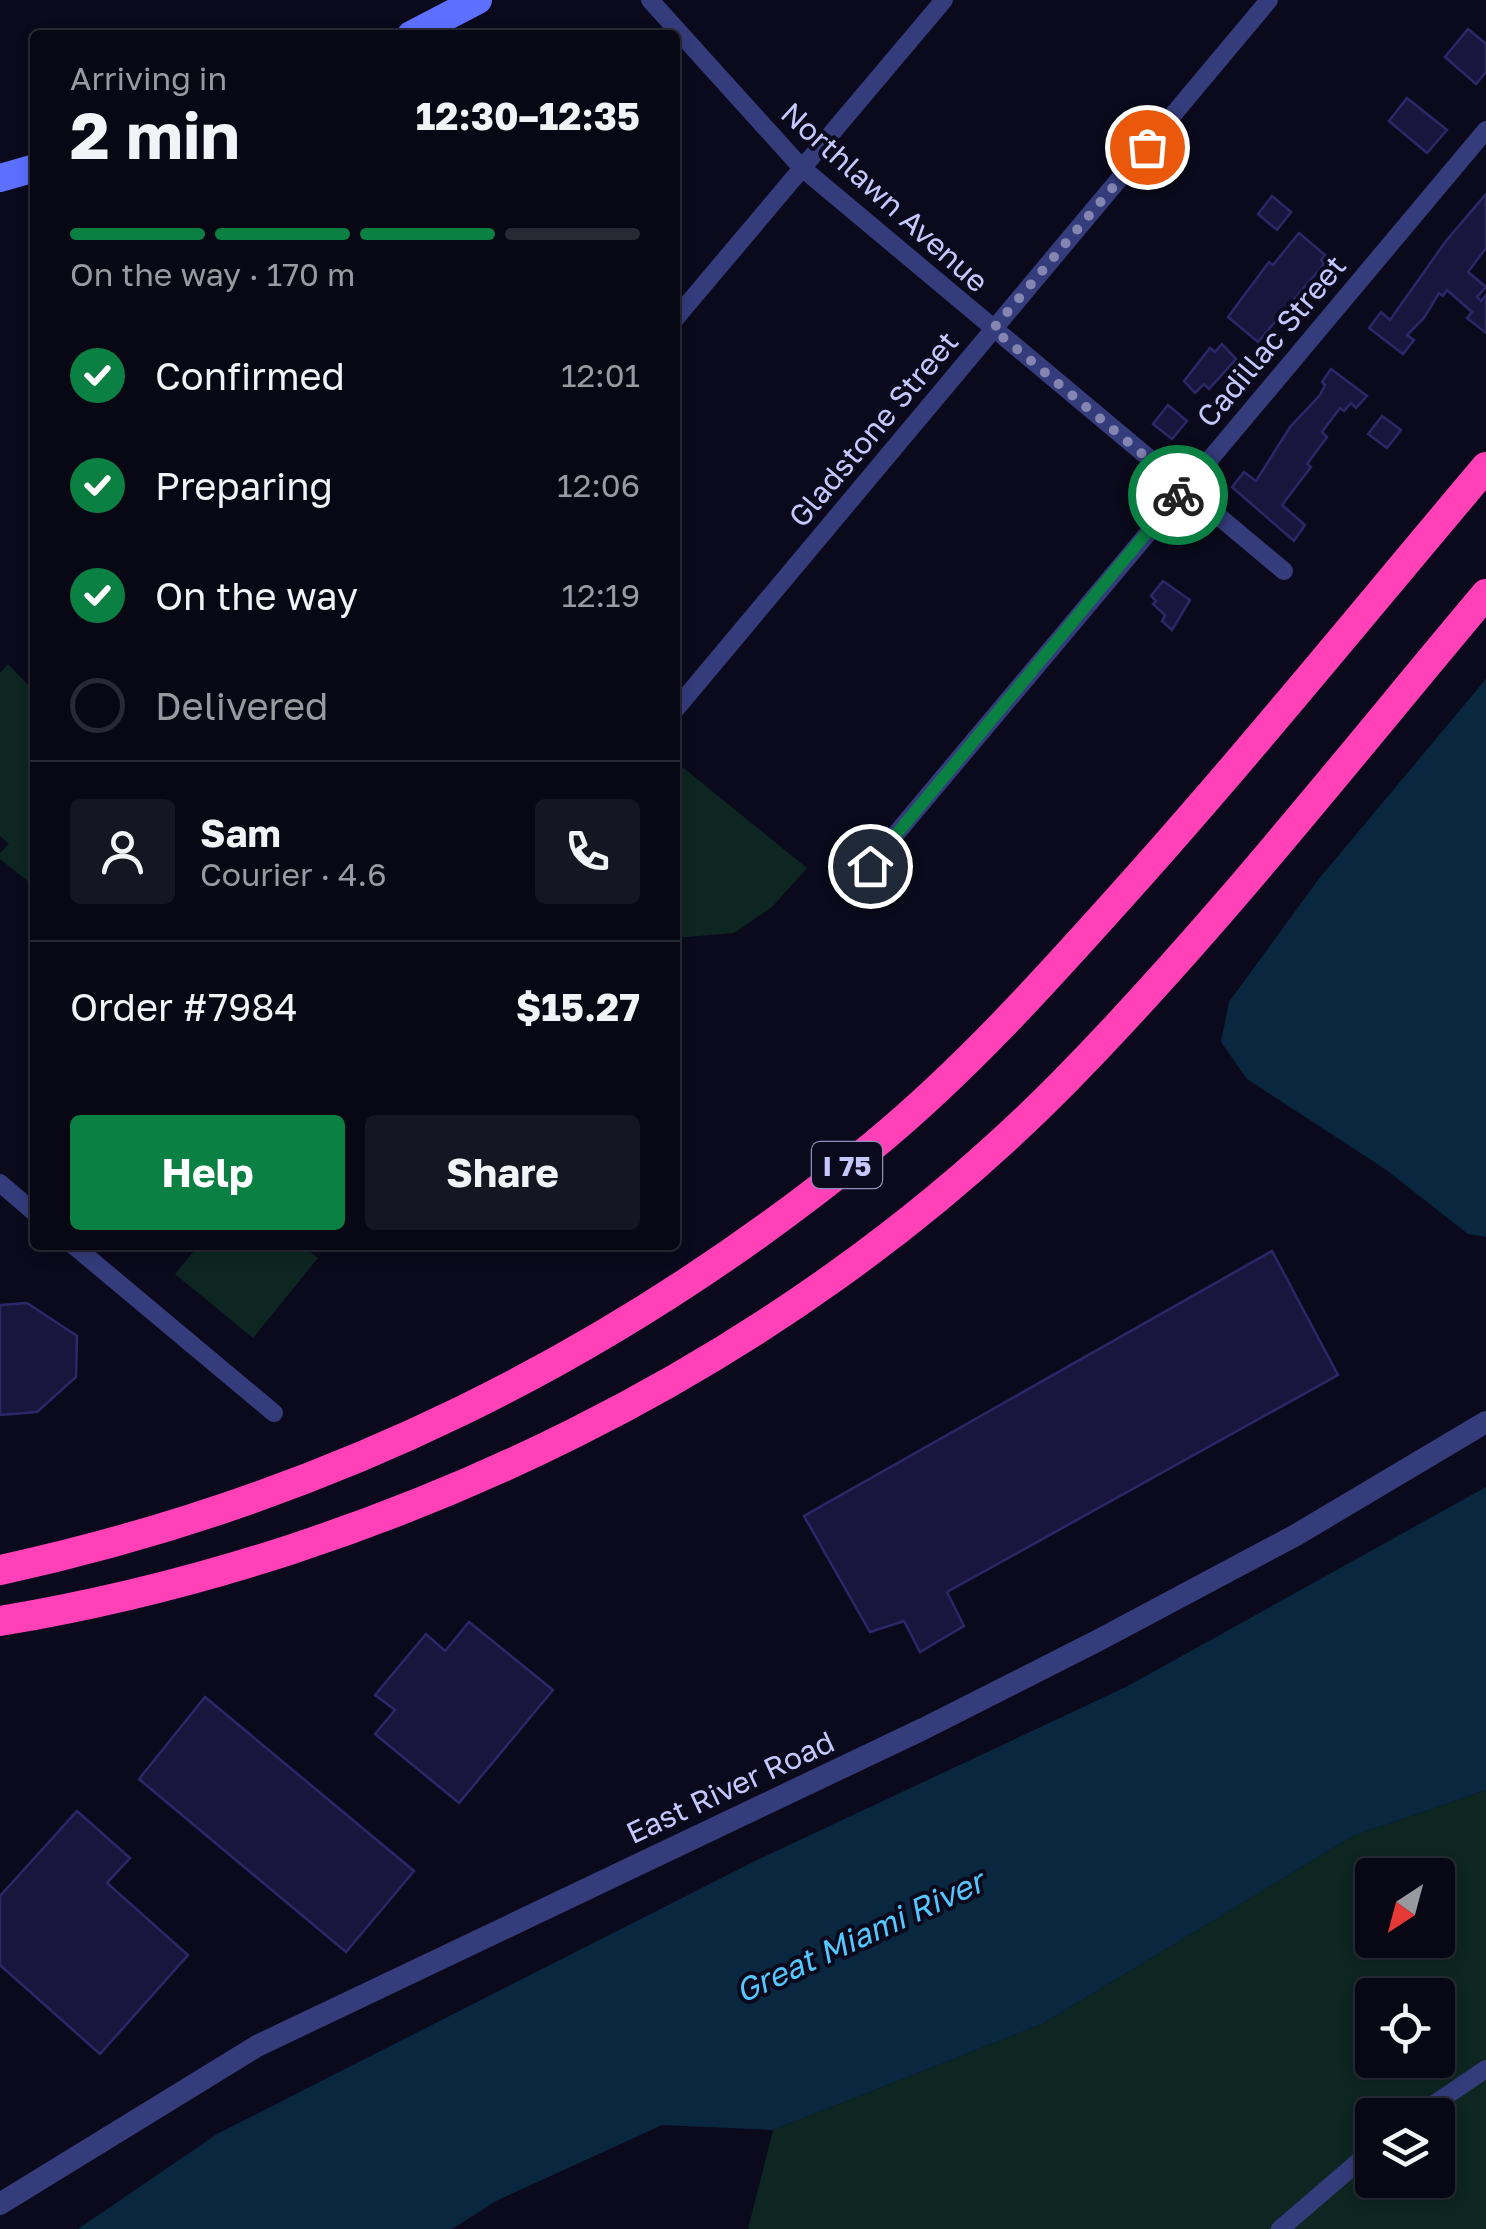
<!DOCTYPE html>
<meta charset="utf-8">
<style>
:root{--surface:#080815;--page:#161622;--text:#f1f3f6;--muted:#989aa0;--line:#292934;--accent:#0b8043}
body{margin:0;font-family:"Golos Text",sans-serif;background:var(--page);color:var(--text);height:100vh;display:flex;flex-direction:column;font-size:38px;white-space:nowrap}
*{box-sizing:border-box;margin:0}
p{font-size:32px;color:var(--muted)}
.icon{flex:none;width:55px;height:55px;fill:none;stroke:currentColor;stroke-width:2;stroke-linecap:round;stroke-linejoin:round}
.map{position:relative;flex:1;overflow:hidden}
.panel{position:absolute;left:30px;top:30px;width:650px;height:1220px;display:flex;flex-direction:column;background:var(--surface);border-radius:10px;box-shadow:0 5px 15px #0003,0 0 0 2px var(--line)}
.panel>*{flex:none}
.needle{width:65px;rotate:216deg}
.fabs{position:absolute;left:1355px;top:1858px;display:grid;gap:20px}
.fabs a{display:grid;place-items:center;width:100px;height:100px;border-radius:10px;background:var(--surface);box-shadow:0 5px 15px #0003,0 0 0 2px var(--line);font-size:50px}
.pin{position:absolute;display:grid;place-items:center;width:85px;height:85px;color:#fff;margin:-42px;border:5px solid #fff;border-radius:50%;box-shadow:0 2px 10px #0007}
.courier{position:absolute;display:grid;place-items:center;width:100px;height:100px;margin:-50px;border:8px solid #0b8043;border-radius:50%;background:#fff;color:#222;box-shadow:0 2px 12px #0007}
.summary em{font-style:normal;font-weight:700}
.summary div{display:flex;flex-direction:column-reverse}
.summary{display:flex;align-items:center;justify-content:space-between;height:170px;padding:0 40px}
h1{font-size:65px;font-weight:700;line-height:75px}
.bar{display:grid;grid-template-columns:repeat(4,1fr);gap:15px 10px;align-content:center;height:120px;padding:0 40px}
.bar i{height:12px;border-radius:8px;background:var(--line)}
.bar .on{background:var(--accent)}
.bar p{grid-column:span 4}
.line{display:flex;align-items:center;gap:25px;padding:0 40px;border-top:2px solid var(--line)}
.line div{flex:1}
.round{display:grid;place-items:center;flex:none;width:105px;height:105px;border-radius:10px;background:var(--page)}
ol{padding:0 40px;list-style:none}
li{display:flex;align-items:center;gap:30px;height:110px}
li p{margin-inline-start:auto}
li .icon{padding:10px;border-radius:50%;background:var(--accent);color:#fff;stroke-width:4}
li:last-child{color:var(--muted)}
li i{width:55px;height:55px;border:5px solid var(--line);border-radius:50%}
.button{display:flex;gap:20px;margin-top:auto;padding:20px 40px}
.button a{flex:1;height:115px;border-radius:10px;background:var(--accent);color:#fff;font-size:40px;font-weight:700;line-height:115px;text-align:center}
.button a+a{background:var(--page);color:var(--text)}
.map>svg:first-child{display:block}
.green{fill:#0d2621;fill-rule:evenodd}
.water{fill:#0a2740}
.building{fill:#18163d;stroke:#2b2869;stroke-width:2.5}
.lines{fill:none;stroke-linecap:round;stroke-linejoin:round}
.minor{stroke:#343c7c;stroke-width:18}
.tertiary{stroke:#343c7c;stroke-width:22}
.secondary{stroke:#5c6fff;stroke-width:28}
.motorway{stroke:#ff40b7;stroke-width:30}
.done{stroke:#8485b0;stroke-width:10;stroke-dasharray:0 18}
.route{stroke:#0b8043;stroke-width:12}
.labels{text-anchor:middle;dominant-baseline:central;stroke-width:8;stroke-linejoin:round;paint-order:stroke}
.shield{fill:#0b0a1c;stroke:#8d8ebb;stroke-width:2.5}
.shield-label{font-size:28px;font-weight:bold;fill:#c5c7ff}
.street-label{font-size:30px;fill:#c5c7ff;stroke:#0b0a1c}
.water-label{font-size:32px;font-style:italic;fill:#53c8ff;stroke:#0b0a1c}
</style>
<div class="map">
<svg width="1486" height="2229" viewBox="0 0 1486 2229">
<rect width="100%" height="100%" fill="#0b0a1c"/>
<!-- green -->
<path class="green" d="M8 664 35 692V887L0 859V853L9 844 0 836V673Z
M675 761 807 868 772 907 734 933 675 938Z
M199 1245H302L318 1258 253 1338 175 1274Z
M1486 1790V2229H748L773 2130 1042 2024 1353 1836ZM1372 1875H1438V1940H1372ZM1372 1995H1438V2060H1372ZM1372 2115H1438V2180H1372Z"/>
<!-- water -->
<path class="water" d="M1486 679V1237L1468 1234 1385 1169 1247 1079 1221 1042 1229 1002 1318 880Z
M1486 1487V1790L1353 1836 1042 2024 773 2130 662 2125 496 2201 452 2229H78L217 2134 757 1860 1126 1687Z"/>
<!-- building -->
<path class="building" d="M1468 29 1486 44V72L1476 84 1445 57Z
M1407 98 1447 130 1427 153 1389 121Z
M1486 194V248L1468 272 1486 287 1477 297 1481 301 1486 295V333L1467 318 1472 312 1447 290 1443 296 1439 293 1424 318 1407 335 1414 340 1403 354 1369 328 1381 312 1390 320 1446 241Z
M1272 196 1291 212 1277 230 1258 214Z
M1299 233 1325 255 1321 260 1324 264 1258 342 1228 317 1269 262 1273 265Z
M1222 344 1236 359 1209 389 1204 384 1195 393 1184 381 1210 348 1215 352Z
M1331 369 1367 396 1356 408 1351 403 1344 411 1340 408 1322 432 1327 437 1307 464 1311 467 1282 505 1305 525 1294 541 1232 487 1244 472 1256 481 1290 427 1320 395 1325 385 1322 382Z
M1168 405 1187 421 1172 439 1153 424Z
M1382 416 1401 430 1387 448 1368 434Z
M1163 581 1190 600 1172 630 1162 621 1165 615 1153 604 1156 601 1151 596Z
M1272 1251 1338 1375 947 1592 964 1626 920 1652 904 1621 870 1632 804 1516Z
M27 1303 77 1336 76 1377 37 1412 0 1415V1305Z
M469 1622 553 1690 459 1803 375 1734 395 1710 375 1695 426 1634 445 1651Z
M205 1697 414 1871 346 1952 139 1779Z
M77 1811 130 1858 107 1883 188 1955 100 2054 0 1965V1896Z"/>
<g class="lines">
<!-- minor -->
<path class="minor" d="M650 0 801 167 1284 571
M675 319 944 0
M675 710 1269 0
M869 866 1486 130
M0 1183 35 1213
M73 1245 274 1413
M1418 2115 1486 2069
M1280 2229 1372 2150"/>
<!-- tertiary -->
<path class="tertiary" d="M0 2204 257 2046 923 1729 1097 1641 1296 1535 1486 1422"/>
<!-- secondary -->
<path class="secondary" d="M411 35 478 0
M0 178 35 168"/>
<!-- motorway -->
<path class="motorway" d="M0 1570C327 1499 615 1357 874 1145 964 1071 1044 982 1122 895 1247 756 1365 610 1486 467
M0 1621C390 1556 786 1365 1065 1081 1215 928 1348 758 1486 594"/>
</g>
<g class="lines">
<!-- done -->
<path class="done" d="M1147 147 993 329 1183 488 1178 495"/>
<!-- route -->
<path class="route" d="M870 866 1178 495"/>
</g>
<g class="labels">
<!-- shield labels -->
<rect class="shield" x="812" y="1142" width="70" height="46" rx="8"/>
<g class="shield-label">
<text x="847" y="1165">I 75</text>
</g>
<!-- street labels -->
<g class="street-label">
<text transform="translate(885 197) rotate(42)">Northlawn Avenue</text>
<text transform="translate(1271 341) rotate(-50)">Cadillac Street</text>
<text transform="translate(873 429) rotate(-50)">Gladstone Street</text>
<text transform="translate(730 1787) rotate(-25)">East River Road</text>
</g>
<!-- water labels -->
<g class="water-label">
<text transform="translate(859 1936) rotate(-25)">Great Miami River</text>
</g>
</g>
</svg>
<div class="fabs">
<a><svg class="needle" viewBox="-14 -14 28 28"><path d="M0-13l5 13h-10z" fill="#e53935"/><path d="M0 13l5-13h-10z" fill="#989aa0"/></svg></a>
<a><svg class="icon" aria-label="locate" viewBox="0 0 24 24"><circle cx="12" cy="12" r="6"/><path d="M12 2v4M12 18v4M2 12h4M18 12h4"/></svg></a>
<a><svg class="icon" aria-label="layers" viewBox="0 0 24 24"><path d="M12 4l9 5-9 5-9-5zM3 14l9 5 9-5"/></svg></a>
</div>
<div class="pin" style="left:1147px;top:147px;background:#ea580c"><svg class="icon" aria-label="bag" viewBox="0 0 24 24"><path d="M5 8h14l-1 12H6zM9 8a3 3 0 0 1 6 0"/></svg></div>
<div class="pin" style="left:870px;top:866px;background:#1f2937"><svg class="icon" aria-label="home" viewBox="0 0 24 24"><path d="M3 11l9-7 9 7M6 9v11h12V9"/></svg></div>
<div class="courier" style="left:1178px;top:495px"><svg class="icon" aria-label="bike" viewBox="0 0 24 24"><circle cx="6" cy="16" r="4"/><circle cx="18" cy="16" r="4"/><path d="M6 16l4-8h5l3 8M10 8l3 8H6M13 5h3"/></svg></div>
<section class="panel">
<div class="summary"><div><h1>2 min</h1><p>Arriving in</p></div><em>12:30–12:35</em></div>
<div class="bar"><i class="on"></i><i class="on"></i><i class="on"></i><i></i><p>On the way · 170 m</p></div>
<ol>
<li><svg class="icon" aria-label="check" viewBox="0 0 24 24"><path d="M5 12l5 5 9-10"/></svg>Confirmed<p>12:01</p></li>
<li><svg class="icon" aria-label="check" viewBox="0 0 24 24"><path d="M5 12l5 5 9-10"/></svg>Preparing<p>12:06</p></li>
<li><svg class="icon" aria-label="check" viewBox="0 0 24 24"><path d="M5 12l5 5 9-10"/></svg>On the way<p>12:19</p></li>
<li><i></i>Delivered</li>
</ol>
<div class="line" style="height:180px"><a class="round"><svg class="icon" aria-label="person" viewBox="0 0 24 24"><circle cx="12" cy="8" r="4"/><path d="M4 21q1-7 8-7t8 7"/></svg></a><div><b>Sam</b><p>Courier · 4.6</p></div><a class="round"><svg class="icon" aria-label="phone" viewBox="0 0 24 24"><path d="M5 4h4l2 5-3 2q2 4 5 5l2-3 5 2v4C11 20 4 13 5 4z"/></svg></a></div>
<div class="line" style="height:130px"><div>Order #7984</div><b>$15.27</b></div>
<div class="button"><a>Help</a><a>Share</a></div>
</section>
</div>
